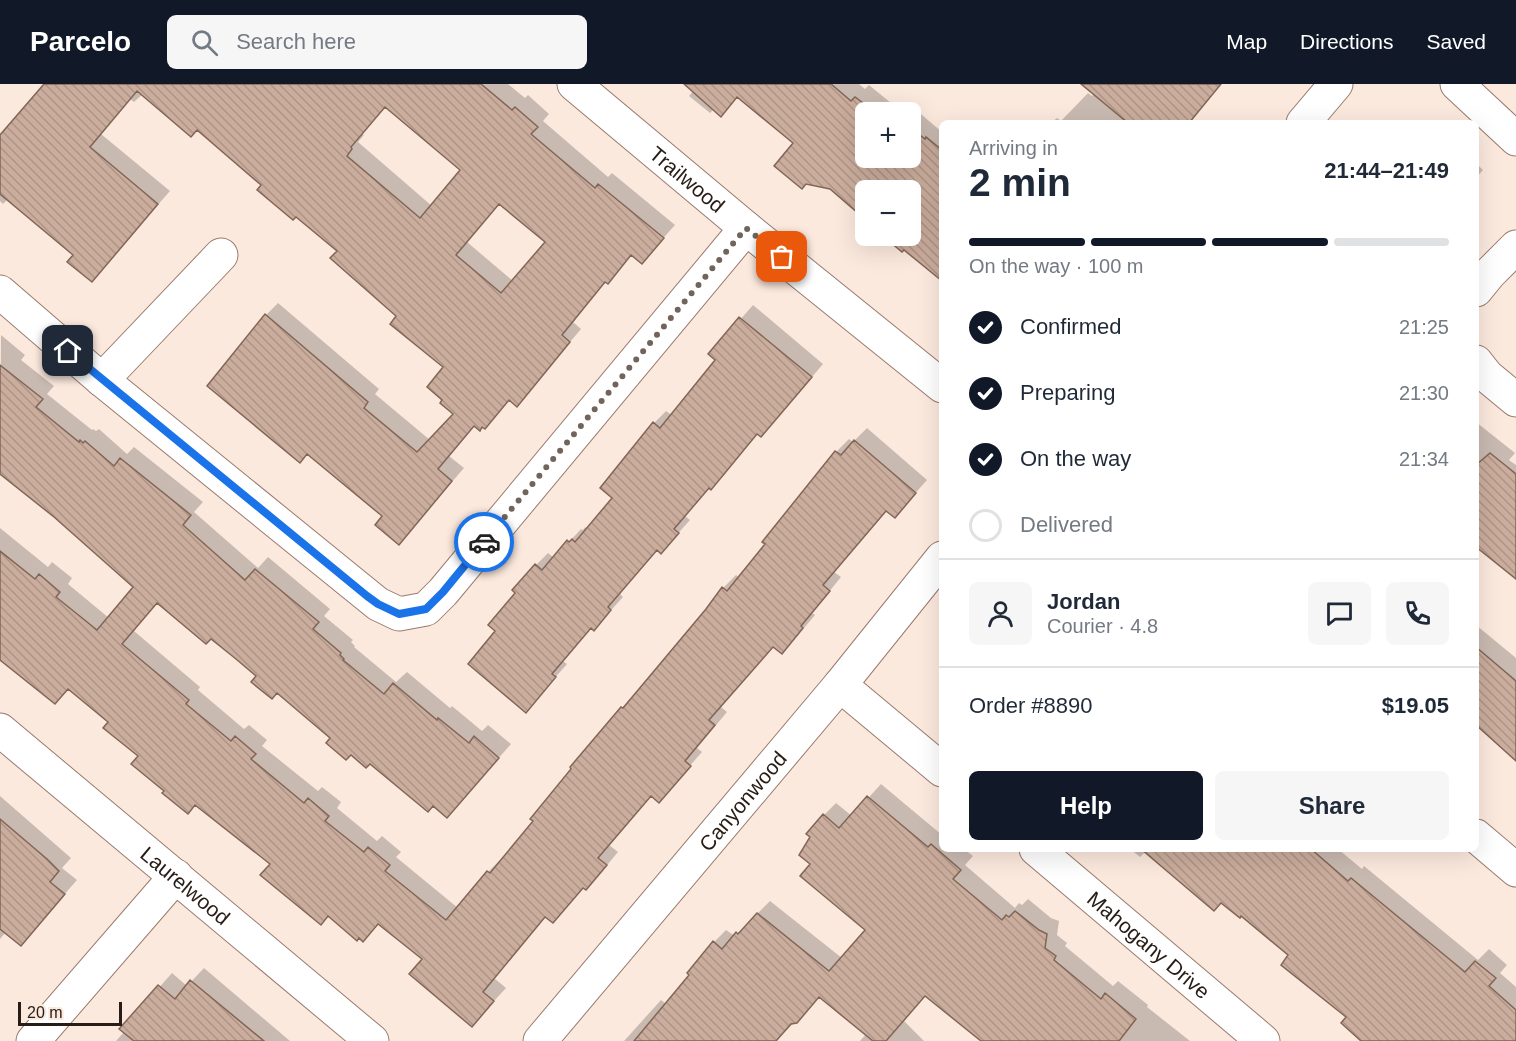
<!DOCTYPE html>
<meta charset="utf-8">
<style>
:root{--surface:#fff;--page:#f6f6f7;--text:#1f2937;--muted:#747a83;--line:#e0e1e3;--accent:#111827}
body{margin:0;font-family:Arial,sans-serif;background:var(--page);color:var(--text);height:100vh;display:flex;flex-direction:column;font-size:22px;white-space:nowrap}
*{box-sizing:border-box;margin:0}
p{font-size:20px;color:var(--muted)}
.icon{flex:none;width:33px;height:33px;fill:none;stroke:currentColor;stroke-width:2;stroke-linecap:round;stroke-linejoin:round}
.map{position:relative;flex:1;overflow:hidden}
.panel{position:absolute;left:939px;top:36px;width:540px;height:732px;display:flex;flex-direction:column;background:var(--surface);border-radius:9px;box-shadow:0 6px 24px #0002}
.panel>*{flex:none}
.buttons{position:absolute;left:855px;top:18px;display:grid;gap:12px}
.buttons a{display:grid;place-items:center;width:66px;height:66px;border-radius:9px;background:var(--surface);box-shadow:0 6px 24px #0002;font-size:30px}
.scale{position:absolute;left:18px;bottom:15px;width:104px;box-sizing:border-box;padding-left:6px;border:3px solid #271c16;border-top:0;font-size:16px;line-height:21px;white-space:nowrap;color:#271c16;-webkit-text-stroke:4px #fce9de;paint-order:stroke}
.pin{position:absolute;display:grid;place-items:center;width:51px;height:51px;color:#fff;margin:-26px;border-radius:12px;box-shadow:0 3px 9px #0006}
.courier{position:absolute;display:grid;place-items:center;width:60px;height:60px;margin:-30px;border:4px solid #1a73e8;border-radius:50%;background:#fff;color:#222;box-shadow:0 2px 8px #0007}
.headline em{font-style:normal;font-weight:800}
.headline div{display:flex;flex-direction:column-reverse}
.headline{display:flex;align-items:center;justify-content:space-between;height:102px;padding:0 30px}
h1{font-size:39px;font-weight:800;line-height:45px}
.bar{display:grid;grid-template-columns:repeat(4,1fr);gap:9px 6px;align-content:center;height:72px;padding:0 30px}
.bar i{height:8px;border-radius:4px;background:var(--line)}
.bar .selected{background:var(--accent)}
.bar p{grid-column:span 4}
.line{display:flex;align-items:center;gap:15px;padding:0 30px;border-top:2px solid var(--line)}
.line div{flex:1}
.round{display:grid;place-items:center;flex:none;width:63px;height:63px;border-radius:9px;background:var(--page)}
ol{padding:0 30px;list-style:none}
li{display:flex;align-items:center;gap:18px;height:66px}
li p{margin-inline-start:auto}
li .icon{padding:6px;border-radius:50%;background:var(--accent);color:#fff;stroke-width:4}
li:last-child{color:var(--muted)}
li i{width:33px;height:33px;border:3px solid var(--line);border-radius:50%}
.action{display:flex;gap:12px;margin-top:auto;padding:12px 30px}
.action a{flex:1;height:69px;border-radius:9px;background:var(--accent);color:#fff;font-size:24px;font-weight:800;line-height:69px;text-align:center}
.action a+a{background:var(--page);color:var(--text)}
header{display:flex;align-items:center;gap:36px;box-sizing:border-box;height:84px;padding:0 30px;background:var(--accent);color:#fff}
header strong{font-size:28px}
nav{display:flex;gap:33px;margin-inline-start:auto;font-size:21px}
.search{width:420px;height:54px;background:var(--page);display:flex;align-items:center;gap:15px;box-sizing:border-box;padding:0 21px;border-radius:9px;color:var(--muted);font-size:22px}
.map>svg:first-child{display:block}
.shadow{fill:#0003;fill-rule:evenodd}
.building{fill:url(#building-back-hatch);stroke:#816657;stroke-width:1.5;fill-rule:evenodd}
.lines{fill:none;stroke-linecap:round;stroke-linejoin:round}
.minor-casing{stroke:#987b6c;stroke-width:35}
.minor{stroke:#fff;stroke-width:33}
.done{stroke:#72645c;stroke-width:6;stroke-dasharray:0 10.8}
.route{stroke:#1a73e8;stroke-width:8}
.labels{text-anchor:middle;dominant-baseline:central;stroke-width:4.5;stroke-linejoin:round;paint-order:stroke}
.street-label{font-size:21px;fill:#271c16;stroke:#fce9de}
</style>
<header>
<strong>Parcelo</strong>
<div class="search"><svg class="icon" aria-label="search" viewBox="0 0 24 24"><circle cx="10" cy="10" r="6"/><path d="M15 15l6 6"/></svg>Search here</div>
<nav><a>Map</a><a>Directions</a><a>Saved</a></nav>
</header>
<div class="map">
<svg width="1516" height="957" viewBox="0 0 1516 957">
<defs>
<pattern id="building-back-hatch" width="6" height="6" patternUnits="userSpaceOnUse" patternTransform="scale(1.5)"><rect width="6" height="6" fill="#cbad9d"/><path d="M-1 5l2 2M0 0l6 6M5-1l2 2" fill="none" stroke="#ae9486"/></pattern>
</defs>
<rect width="100%" height="100%" fill="#fce9de"/>
<!-- shadow -->
<path class="shadow" d="M57 0H508L525 14 528 11 549 30 543 37 608 93 612 89 675 141 642 178 632 170 606 197 573 238 581 245 517 321 510 315 485 343 475 341 449 372 464 384 399 459 266 231 278 219 379 305 375 310 430 356 455 329 446 283 339 167 198 45 143 10 134 18 130 15 101 50 170 107 92 196 75 171 8 115 3 120 0 117V54ZM386 22 462 86 432 122 358 58 364 51 362 50ZM500 118 547 157 513 197 467 158Z
M699 0H859L865 5 869 1 902 28H866V74H910V30L915 25 942 48V123L902 166 885 152H910V106H866L795 59 738 12 721 31 714 25 710 29 689 12Z
M1102 0H1221L1188 39H1051L1057 34 1061 37 1088 9 1092 12Z
M1476 79 1483 86 1476 94Z
M753 221 823 280 773 339 761 351 758 349 724 391 711 404 710 403 685 432 690 436 673 455 658 465 620 510 623 513 594 545 592 543 563 577 567 580 526 627 517 509 536 481 548 469 554 474 581 445 583 446 585 443 587 445 614 414 654 339 666 327 672 331 717 276 710 270Z
M1 251 25 271 21 276 54 302 47 310 92 346 93 345 96 347 99 345 127 370 134 363 203 418 194 428 258 484 268 473 330 525 324 532 353 556 351 558 355 562 354 563 396 598 407 588 450 624 452 622 482 647 488 641 511 660 447 732 433 721 333 654 211 553 158 518 134 547 200 603 198 606 244 645 249 641 267 656 262 662 318 707 322 703 341 718 337 724 377 757 382 752 401 768 396 773 458 824 488 788 501 775 502 776 622 624 707 526 723 504 736 491 740 494 768 460 764 458 836 368 849 355 853 358 867 344 927 396 895 432 887 426 834 488 841 493 812 529 815 531 794 556 782 568 774 562 721 623 727 628 697 664 702 668 659 717 652 711 609 761 618 768 598 792 584 803 553 837 546 832 494 894 506 904 472 941 424 875 379 839 363 856 196 720 166 707 140 672 110 638 69 604 55 618 0 574V444L48 483 52 478 72 494 68 500 109 534 135 503 54 432 0 388Z
M1476 338 1515 369 1509 376 1516 381V493L1476 461Z
M1476 541 1516 574V675L1477 640 1476 642Z
M881 700 942 751V765H964L973 772 965 781 1015 824 1019 819 1022 821 1028 815 1051 834 1059 837 1057 851 1067 859 1065 862 1113 902 1118 897 1148 921 1147 923 1190 957H983L926 911 904 937 924 957H860L866 950 820 912 776 957H624L661 916 666 920 691 891 714 858 726 846 735 852 770 817 842 874 867 846 812 780 824 731 836 719 852 732Z
M0 712 71 774 62 784 77 796 21 860 6 848 0 855Z
M1130 765H1338L1362 785 1364 782 1478 876 1489 865 1507 881 1500 889 1516 903V957H1364L1348 933 1290 871 1242 830 1146 767 1140 773Z
M204 884 290 957H116L125 947 122 945 172 889 187 902Z"/>
<!-- building -->
<path class="building" d="M44 0H481L512 26 515 23 538 43 531 50 595 104 598 100 664 154 642 180 631 171 608 200 605 198 562 251 570 258 517 323 509 316 485 345 482 343 480 347 474 342 438 385 452 397 399 461 375 441 382 432 307 370 300 379 207 302 265 230 368 318 364 324 417 368 453 330 440 319 442 316 427 303 443 283 390 240 396 232 330 174 337 167 296 133 293 136 257 106 261 101 197 46 191 53 137 7 90 63 158 120 92 198 67 178 73 171 0 110V51ZM385 23 460 86 420 134 347 72 352 65 351 63ZM499 120 545 158 501 209 456 171Z
M684 0H831L851 17 855 13 875 28H866V74H910V43L925 55 926 53 942 66V197L904 166 902 168 883 152H910V106H866V136L830 105 806 100 802 105 774 82 793 59 737 13 721 33Z
M1081 0H1221L1189 39H1128Z
M739 233 812 293 761 353 757 350 711 406 709 404 674 445 679 449 661 470 657 466 608 523 611 526 594 547 591 544 552 590 556 593 526 629 468 580 495 547 488 541 515 509 512 506 535 480 542 486 567 456 569 458 572 455 575 458 612 414 600 404 653 338 660 344 715 276 708 270Z
M0 281 43 315 36 323 79 358 80 356 83 359 85 357 114 382 120 374 191 431 183 441 245 496 255 485 319 538 313 545 341 569 340 571 344 575 343 576 384 610 393 599 437 636 438 634 469 659 474 652 499 674 447 734 433 722 428 728 370 680 366 684 351 671 346 676 326 659 330 654 277 609 272 615 251 598 256 592 236 575 211 555 206 560 157 519 122 560 189 616 186 620 231 657 235 652 256 670 251 675 304 719 308 714 329 732 325 737 364 768 368 763 390 781 385 787 446 836 487 787 490 789 533 737 530 735 571 685 570 683 621 623 623 624 706 525 722 503 727 507 765 460 762 458 835 367 841 371 854 356 916 409 895 434 886 427 823 501 830 507 801 542 803 544 782 570 773 563 709 636 715 641 685 677 691 682 659 719 651 712 598 774 607 781 586 806 583 804 553 839 545 833 483 908 494 917 472 943 409 890 422 875 378 840 363 858 359 854 357 857 328 832 321 841 260 791 270 780 195 721 188 730 162 709 164 707 131 680 138 672 103 644 108 638 68 605 55 620 0 576V467L35 495 39 490 60 508 56 513 97 546 133 503 54 433 0 390Z
M1490 369 1516 390V495L1476 463V381Z
M1476 563 1516 597V677L1476 641Z
M867 712 928 763 931 760 961 786 953 795 1002 836 1006 831 1009 833 1015 827 1039 846 1047 850 1045 864 1056 872 1054 876 1101 915 1105 909 1136 935 1119 957H981L925 912 886 957H873L819 913 797 939 791 940 776 957H634L689 891 687 889 713 857 722 865 736 848 738 850 757 829 829 887 865 846 800 792 810 780 799 771 810 753 806 750 823 730 839 744Z
M0 735 47 775 59 787 50 798 65 810 21 862 0 845Z
M1141 765H1311L1348 797 1351 794 1465 888 1475 877 1496 894 1489 902 1516 926V957H1361L1341 939 1346 933 1281 881 1288 871 1241 832 1240 834 1221 819 1214 827Z
M190 896 264 957H134L119 945 158 901 175 915Z"/>
<g class="lines">
<defs>
<g id="minor">
<path id="s1" d="M574 0 746 144 942 302"/>
<path d="M1457 0 1516 55"/>
<path d="M1303 39 1336 0"/>
<path d="M1476 206 1489 190 1516 163"/>
<path d="M0 208 102 296 357 503 378 520 399 530 426 525 443 508 746 144"/>
<path d="M1476 278 1487 292 1516 316"/>
<path d="M102 296 221 171"/>
<path d="M840 601 942 686"/>
<path id="s2" d="M0 646 372 957"/>
<path d="M1476 752 1516 786"/>
<path id="s3" d="M1036 765 1263 957"/>
<path d="M33 957 176 792"/>
<path id="s4" d="M540 957 840 601 942 474"/>
</g>
</defs>
<!-- minor casing -->
<use href="#minor" class="minor-casing"/>
<!-- minor -->
<use href="#minor" class="minor"/>
</g>
<g class="lines">
<!-- done -->
<path class="done" d="M484 458 746 144 782 173"/>
<!-- route -->
<path class="route" d="M68 267 367 512 378 520 399 530 426 525 443 508 484 458"/>
</g>
<g class="labels">
<!-- street labels -->
<g class="street-label">
<text stroke="none"><textPath href="#s1" startOffset="148">Trailwood</textPath></text>
<text stroke="none"><textPath href="#s4" startOffset="314">Canyonwood</textPath></text>
<text stroke="none"><textPath href="#s2" startOffset="242">Laurelwood</textPath></text>
<text stroke="none"><textPath href="#s3" startOffset="148">Mahogany Drive</textPath></text>
</g>
</g>
</svg>
<div class="buttons">
<a>+</a>
<a>−</a>
</div>
<div class="scale">20 m</div>
<div class="pin" style="left:782px;top:173px;background:#ea580c"><svg class="icon" aria-label="bag" viewBox="0 0 24 24"><path d="M5 8h14l-1 12H6zM9 8a3 3 0 0 1 6 0"/></svg></div>
<div class="pin" style="left:68px;top:267px;background:#1f2937"><svg class="icon" aria-label="home" viewBox="0 0 24 24"><path d="M3 11l9-7 9 7M6 9v11h12V9"/></svg></div>
<div class="courier" style="left:484px;top:458px"><svg class="icon" aria-label="car" viewBox="0 0 24 24"><path d="M5 17H2v-5l4-1 3-4h7l3 4 3 1v5h-3M9 17h6M6 11h13"/><circle cx="7" cy="17" r="2"/><circle cx="17" cy="17" r="2"/></svg></div>
<section class="panel">
<div class="headline"><div><h1>2 min</h1><p>Arriving in</p></div><em>21:44–21:49</em></div>
<div class="bar"><i class="selected"></i><i class="selected"></i><i class="selected"></i><i></i><p>On the way · 100 m</p></div>
<ol>
<li><svg class="icon" aria-label="check" viewBox="0 0 24 24"><path d="M5 12l5 5 9-10"/></svg>Confirmed<p>21:25</p></li>
<li><svg class="icon" aria-label="check" viewBox="0 0 24 24"><path d="M5 12l5 5 9-10"/></svg>Preparing<p>21:30</p></li>
<li><svg class="icon" aria-label="check" viewBox="0 0 24 24"><path d="M5 12l5 5 9-10"/></svg>On the way<p>21:34</p></li>
<li><i></i>Delivered</li>
</ol>
<div class="line" style="height:108px"><a class="round"><svg class="icon" aria-label="person" viewBox="0 0 24 24"><circle cx="12" cy="8" r="4"/><path d="M4 21q1-7 8-7t8 7"/></svg></a><div><b>Jordan</b><p>Courier · 4.8</p></div><a class="round"><svg class="icon" aria-label="chat" viewBox="0 0 24 24"><path d="M4 5h16v11H9l-5 4z"/></svg></a><a class="round"><svg class="icon" aria-label="phone" viewBox="0 0 24 24"><path d="M5 4h4l2 5-3 2q2 4 5 5l2-3 5 2v4C11 20 4 13 5 4z"/></svg></a></div>
<div class="line" style="height:78px"><div>Order #8890</div><b>$19.05</b></div>
<div class="action"><a>Help</a><a>Share</a></div>
</section>
</div>
